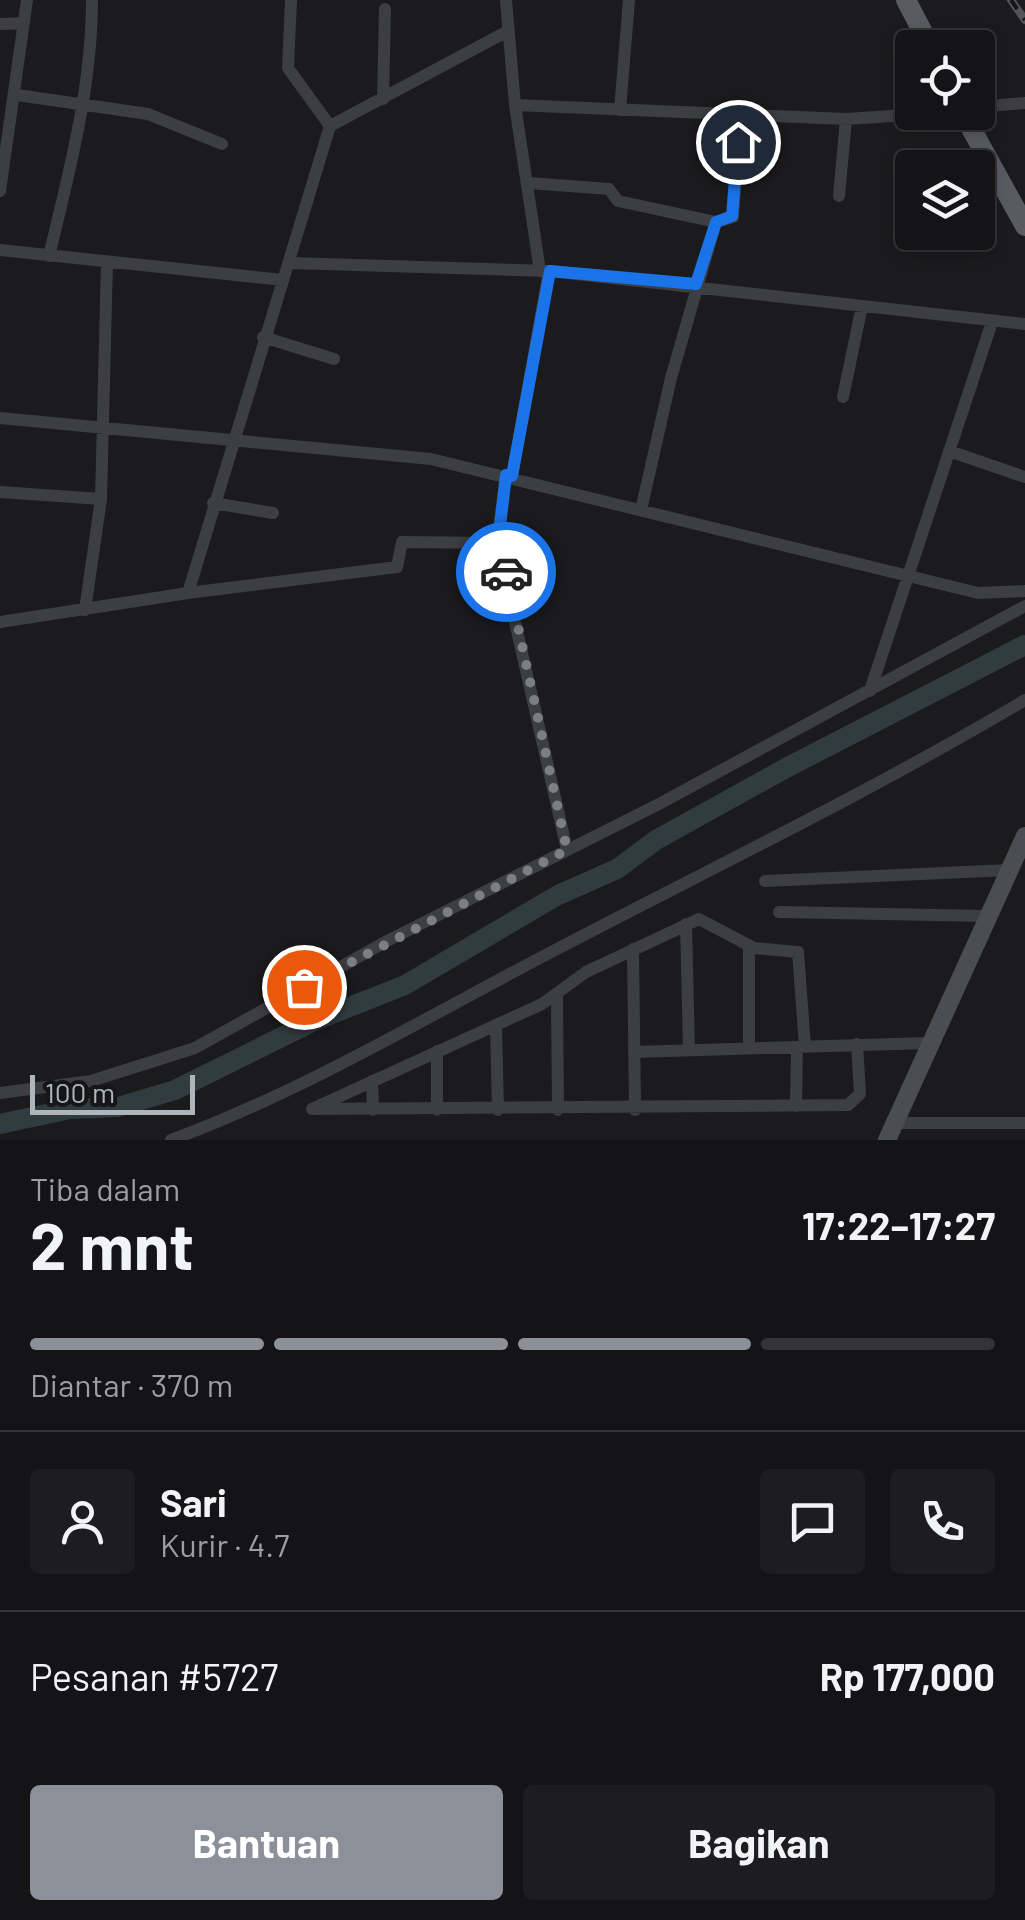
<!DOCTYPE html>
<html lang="id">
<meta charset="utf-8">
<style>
:root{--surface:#141416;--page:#1d1d1f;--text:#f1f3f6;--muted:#9d9ea1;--line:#333335;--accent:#8c9099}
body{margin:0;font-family:Barlow,sans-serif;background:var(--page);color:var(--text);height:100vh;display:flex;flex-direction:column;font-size:38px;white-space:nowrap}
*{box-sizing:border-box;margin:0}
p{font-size:32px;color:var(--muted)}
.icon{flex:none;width:55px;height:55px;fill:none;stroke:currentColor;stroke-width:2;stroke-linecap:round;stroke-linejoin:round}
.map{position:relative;height:1140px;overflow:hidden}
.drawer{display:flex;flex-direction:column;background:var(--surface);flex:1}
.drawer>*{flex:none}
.buttons{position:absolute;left:895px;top:30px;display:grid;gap:20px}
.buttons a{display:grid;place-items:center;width:100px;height:100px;border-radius:10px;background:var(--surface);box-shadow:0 5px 15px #0003,0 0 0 2px var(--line);font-size:50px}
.scale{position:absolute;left:30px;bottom:25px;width:165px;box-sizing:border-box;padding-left:10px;border:5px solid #aeb5bb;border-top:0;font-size:28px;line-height:35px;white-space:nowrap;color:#aeb5bb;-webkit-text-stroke:8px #161618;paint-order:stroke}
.pin{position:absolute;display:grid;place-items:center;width:85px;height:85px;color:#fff;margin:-42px;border:5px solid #fff;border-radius:50%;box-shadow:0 2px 10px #0007}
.courier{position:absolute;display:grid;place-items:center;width:100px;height:100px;margin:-50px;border:8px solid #1a73e8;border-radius:50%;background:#fff;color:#222;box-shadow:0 2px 12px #0007}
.head em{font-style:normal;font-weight:700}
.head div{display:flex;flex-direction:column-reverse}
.head{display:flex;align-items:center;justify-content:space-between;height:170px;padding:0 30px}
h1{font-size:65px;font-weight:700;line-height:75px}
.bar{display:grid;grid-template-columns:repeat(4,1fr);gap:15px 10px;align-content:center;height:120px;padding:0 30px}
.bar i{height:12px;border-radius:8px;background:var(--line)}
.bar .active{background:var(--accent)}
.bar p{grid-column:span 4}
.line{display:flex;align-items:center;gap:25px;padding:0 30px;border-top:2px solid var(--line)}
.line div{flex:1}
.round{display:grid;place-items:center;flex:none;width:105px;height:105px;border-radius:10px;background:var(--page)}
.button{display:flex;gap:20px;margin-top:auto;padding:20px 30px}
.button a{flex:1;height:115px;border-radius:10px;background:var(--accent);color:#fff;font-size:40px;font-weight:700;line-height:115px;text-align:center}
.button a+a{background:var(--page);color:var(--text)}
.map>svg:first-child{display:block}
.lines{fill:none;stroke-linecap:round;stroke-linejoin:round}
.river{stroke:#313c41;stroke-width:20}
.street{stroke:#3c3e42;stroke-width:12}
.secondary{stroke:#4a4d52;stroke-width:18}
.primary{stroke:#585b60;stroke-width:20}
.rail-casing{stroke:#515459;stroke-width:8}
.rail{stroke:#161618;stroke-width:4;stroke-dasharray:11;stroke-linecap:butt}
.done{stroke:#7b7f84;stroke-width:10;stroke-dasharray:0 18}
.route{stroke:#1a73e8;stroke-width:12}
</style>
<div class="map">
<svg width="1025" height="1140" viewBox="0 0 1025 1140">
<rect width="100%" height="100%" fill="#1b1b1d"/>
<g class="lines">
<!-- river -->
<path class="river" d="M0 1124 70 1109 118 1107 175 1090 314 1021 405 985 558 895 617 869 656 840 786 768 1025 645"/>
<!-- street -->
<path class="street" d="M291 0 288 68 330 126
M506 0 515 105 540 271
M0 24 24 23
M17 95 148 114 222 144
M383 99 385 9
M515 105 846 119 953 112
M978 107 1025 103
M620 110 629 0
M529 183 609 189 618 201 716 222
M0 191 27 0
M839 196 846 119
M0 250 283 280
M49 256C69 173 92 86 92 0
M291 263 549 271 1025 324
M263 337 334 359
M843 397 862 306
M0 418 431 459 978 593 1025 591
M949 451 1025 477
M512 476 549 271
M0 492 101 499
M213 503 273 513
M641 510 671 378 716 222 733 217 740 113
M497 543 506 475
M188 593 397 567 402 542 497 543 567 850
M85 610 101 499 107 262
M0 622 188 593 330 126 506 32
M870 691 992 322
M765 881 1010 870
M779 912 988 916
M686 924 689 1050
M749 945V1048
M633 949 635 1110
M557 996 558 1110
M496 1025 498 1110
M805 1046 798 952 754 948 699 919 586 972 542 1004 312 1109 848 1105 860 1094 857 1044
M437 1051V1110
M634 1052 928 1043
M372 1081 373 1110
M0 1093 91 1081 195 1048 387 941 659 804 1025 606
M796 1106 797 1047
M894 1123H1025
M171 1140C306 1090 430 1015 557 949 714 867 872 791 1025 700"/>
<!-- secondary -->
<path class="secondary" d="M887 1140 1025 836"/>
<!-- primary -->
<path class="primary" d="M906 0 931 48
M962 112 1025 226"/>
<defs>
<path id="rail" d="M1011 0 1025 20"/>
</defs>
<!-- rail casing -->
<use href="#rail" class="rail-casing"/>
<!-- rail -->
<use href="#rail" class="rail"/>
</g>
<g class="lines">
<!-- done -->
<path class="done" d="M304 987 567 850 506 572"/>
<!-- route -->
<path class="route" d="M506 572 498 543 506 475 512 476 550 271 696 284 716 222 732 216 738 142"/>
</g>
</svg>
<div class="buttons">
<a><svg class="icon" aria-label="locate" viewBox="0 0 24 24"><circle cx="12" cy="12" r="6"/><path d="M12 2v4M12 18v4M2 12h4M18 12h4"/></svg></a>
<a><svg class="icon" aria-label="layers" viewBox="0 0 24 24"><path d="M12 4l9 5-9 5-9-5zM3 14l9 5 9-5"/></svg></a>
</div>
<div class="scale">100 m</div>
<div class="pin" style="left:304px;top:987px;background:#ea580c"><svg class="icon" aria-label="bag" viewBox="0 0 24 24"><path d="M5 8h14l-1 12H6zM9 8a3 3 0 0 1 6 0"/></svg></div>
<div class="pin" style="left:738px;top:142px;background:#1f2937"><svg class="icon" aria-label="home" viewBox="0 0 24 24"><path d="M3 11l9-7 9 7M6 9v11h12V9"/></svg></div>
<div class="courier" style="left:506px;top:572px"><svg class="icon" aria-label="car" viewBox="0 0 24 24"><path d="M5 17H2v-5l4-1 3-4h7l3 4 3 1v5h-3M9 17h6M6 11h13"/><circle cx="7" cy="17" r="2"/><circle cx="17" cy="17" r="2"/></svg></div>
</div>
<section class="drawer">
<div class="head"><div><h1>2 mnt</h1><p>Tiba dalam</p></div><em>17:22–17:27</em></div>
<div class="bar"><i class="active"></i><i class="active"></i><i class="active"></i><i></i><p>Diantar · 370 m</p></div>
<div class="line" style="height:180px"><a class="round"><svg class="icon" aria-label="person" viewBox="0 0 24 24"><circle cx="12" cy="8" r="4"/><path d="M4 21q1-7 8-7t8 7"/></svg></a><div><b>Sari</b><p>Kurir · 4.7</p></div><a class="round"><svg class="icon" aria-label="chat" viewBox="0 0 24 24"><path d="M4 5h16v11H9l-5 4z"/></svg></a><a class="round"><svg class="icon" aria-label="phone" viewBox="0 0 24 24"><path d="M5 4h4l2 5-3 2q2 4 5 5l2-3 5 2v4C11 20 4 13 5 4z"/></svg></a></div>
<div class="line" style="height:130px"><div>Pesanan #5727</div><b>Rp 177,000</b></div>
<div class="button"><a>Bantuan</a><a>Bagikan</a></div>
</section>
